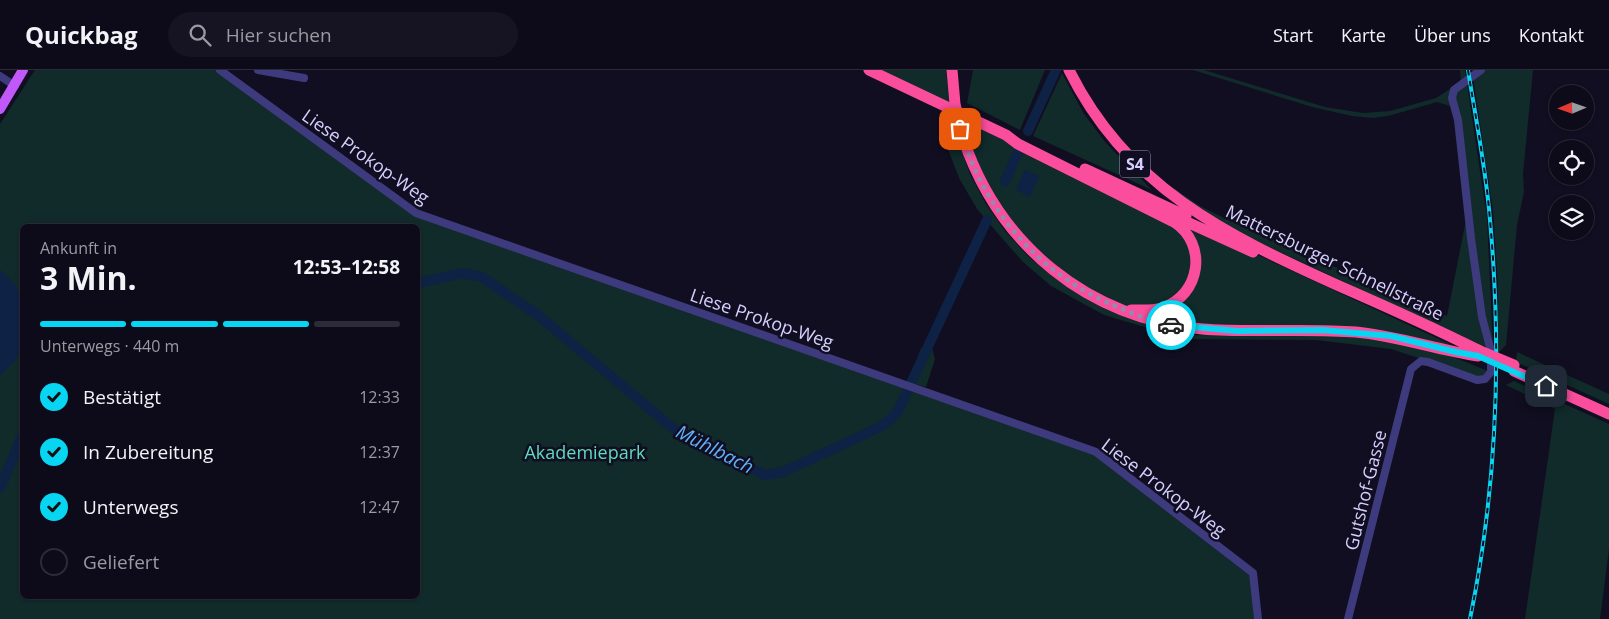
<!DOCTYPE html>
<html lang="de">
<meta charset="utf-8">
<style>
:root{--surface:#0d0a19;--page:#161322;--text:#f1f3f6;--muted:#9a9aa2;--line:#2d2b38;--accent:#07d5f1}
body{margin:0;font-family:"Open Sans",sans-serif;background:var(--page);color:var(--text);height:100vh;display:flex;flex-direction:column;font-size:19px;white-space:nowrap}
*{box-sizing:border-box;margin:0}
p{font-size:16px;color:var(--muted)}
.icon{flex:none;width:28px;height:28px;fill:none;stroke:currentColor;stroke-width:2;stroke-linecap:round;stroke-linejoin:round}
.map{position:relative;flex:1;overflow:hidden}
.sheet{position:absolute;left:20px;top:154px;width:400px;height:375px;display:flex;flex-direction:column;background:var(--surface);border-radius:8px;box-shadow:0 1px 4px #0004,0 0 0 1px var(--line)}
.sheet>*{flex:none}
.needle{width:32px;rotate:268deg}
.tools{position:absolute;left:1549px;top:15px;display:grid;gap:10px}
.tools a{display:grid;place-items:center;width:45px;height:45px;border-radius:50%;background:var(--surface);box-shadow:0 1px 4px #0004,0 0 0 1px var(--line);font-size:25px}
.pin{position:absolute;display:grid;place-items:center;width:42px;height:42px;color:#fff;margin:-21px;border-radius:10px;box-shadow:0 2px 8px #0006}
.courier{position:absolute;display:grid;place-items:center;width:50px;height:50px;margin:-25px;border:4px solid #07d5f1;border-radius:50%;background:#fff;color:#222;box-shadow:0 1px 6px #0007}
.overview em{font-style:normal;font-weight:700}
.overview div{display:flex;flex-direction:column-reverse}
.overview{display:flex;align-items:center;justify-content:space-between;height:85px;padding:0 20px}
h1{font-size:32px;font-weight:700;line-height:38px}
.bar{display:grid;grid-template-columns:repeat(4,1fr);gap:8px 5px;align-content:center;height:60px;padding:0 20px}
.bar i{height:6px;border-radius:4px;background:var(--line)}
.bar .current{background:var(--accent)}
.bar p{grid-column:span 4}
ol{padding:0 20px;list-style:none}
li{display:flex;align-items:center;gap:15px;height:55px}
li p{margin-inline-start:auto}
li .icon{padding:5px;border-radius:50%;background:var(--accent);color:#111;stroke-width:4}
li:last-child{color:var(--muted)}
li i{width:28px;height:28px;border:2px solid var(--line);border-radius:50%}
header{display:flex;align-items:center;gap:30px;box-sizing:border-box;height:70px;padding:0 25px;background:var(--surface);border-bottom:1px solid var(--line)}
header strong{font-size:24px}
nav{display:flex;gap:28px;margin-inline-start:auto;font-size:18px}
.search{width:350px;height:45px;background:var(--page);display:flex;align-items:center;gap:12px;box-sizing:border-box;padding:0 18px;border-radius:28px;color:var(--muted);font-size:19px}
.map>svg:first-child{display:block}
.green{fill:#112a2a;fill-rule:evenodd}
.water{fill:#0e2245}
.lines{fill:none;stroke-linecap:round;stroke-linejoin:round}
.river{stroke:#0e2245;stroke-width:10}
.minor{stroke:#3e3a7e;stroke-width:8}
.major{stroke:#c159fa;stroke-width:10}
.highway{stroke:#fa4e9d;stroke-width:11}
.rail-casing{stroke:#07d5f1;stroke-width:4}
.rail{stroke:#110e21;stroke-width:2;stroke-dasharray:5.5;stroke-linecap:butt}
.highway-bridge{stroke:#fa4e9d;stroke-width:11}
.done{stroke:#908bb1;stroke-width:5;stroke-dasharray:0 9}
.route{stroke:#07d5f1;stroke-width:6}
.labels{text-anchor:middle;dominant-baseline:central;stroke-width:5;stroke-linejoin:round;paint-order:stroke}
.shield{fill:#110e21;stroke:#9a95bc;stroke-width:1}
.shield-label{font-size:16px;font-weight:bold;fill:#d5cffe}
.street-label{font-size:18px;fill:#d5cffe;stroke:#110e21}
.park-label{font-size:18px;fill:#5ddbbe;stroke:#110e21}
.water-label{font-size:19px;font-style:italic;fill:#60b0fa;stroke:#110e21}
</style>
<header>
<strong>Quickbag</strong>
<div class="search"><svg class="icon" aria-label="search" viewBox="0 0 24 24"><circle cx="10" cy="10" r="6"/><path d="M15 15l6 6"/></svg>Hier suchen</div>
<nav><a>Start</a><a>Karte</a><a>Über uns</a><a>Kontakt</a></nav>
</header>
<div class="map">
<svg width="1609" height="549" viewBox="0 0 1609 549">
<rect width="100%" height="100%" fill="#110e21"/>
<!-- green -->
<path class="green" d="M35 0H215L413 145 1090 382 1250 506 1254 549H0V54ZM22 156H418V526H22Z
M869 0H946L950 39Z
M973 0H1045L1020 60 967 33Z
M1193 0H1204L1325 37 1363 43 1390 41 1436 28 1461 12 1460 0H1465L1487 148 1493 277 1482 276 1220 154 1172 122 1175 119 1200 136 1224 148 1447 246 1466 150 1454 41 1450 36 1437 32 1388 46 1373 48 1352 46 1312 37Z
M1472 0H1533L1523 104 1524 122 1517 155 1506 275 1498 283V216L1493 141Z
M1062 3 1084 44 1106 73 1152 120 1033 66Z
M962 45 1193 155 1478 287 1389 266 1239 261 1148 250 1051 199 981 114Z
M954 59 970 104 986 134 1005 161 1028 186 1053 207 1103 238 1121 245 1195 265 1355 266 1408 274 1448 285 1488 301 1483 306 1476 307 1391 279 1316 270 1185 269 1104 245 1051 216 1023 192 1000 166 977 139 959 108 944 69 948 61Z
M927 277 932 278 935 289 926 317 908 312 921 278Z
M1517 282 1609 324V334L1516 292Z
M1514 311 1609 354V479L1600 549H1525L1555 339 1506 315Z"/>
<!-- water -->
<path class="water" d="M1025 100 1039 106 1030 127 1016 120Z
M0 200 14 213 22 229V276L15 291 0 306Z"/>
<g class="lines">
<!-- river -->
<path class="river" d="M1028 61 1056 0
M1005 111 1019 81
M418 213 463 203 482 207 539 246 681 365 765 405 783 402 878 358 890 350 898 341 987 150
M0 418 22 366"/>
<!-- minor -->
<path class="minor" d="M220 0 416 143 1088 379 1096 382 1253 503 1258 549
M258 0 304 8
M0 6 15 16
M1348 549 1411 299 1421 291 1428 292 1477 310 1485 309 1491 302V281L1482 247 1471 168 1458 50 1452 28 1454 20 1481 0"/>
<!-- major -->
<path class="major" d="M0 39 23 0"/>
<!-- highway -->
<path class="highway" d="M869 0 1006 65 1018 74 1174 152C1208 174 1201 225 1162 238 1152 241 1141 240 1131 240
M1069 0C1127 117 1224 164 1337 215 1385 236 1432 257 1478 280
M963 68C999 176 1088 248 1202 259 1253 263 1305 258 1356 262 1398 266 1437 280 1478 286
M1085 99 1186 146
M1176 147 1253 182
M1514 301 1609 344"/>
<defs>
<path id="rail" d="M1468 0C1476 50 1486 99 1490 150 1502 283 1497 418 1470 549"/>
</defs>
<!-- rail casing -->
<use href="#rail" class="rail-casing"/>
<!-- rail -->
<use href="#rail" class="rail"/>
<!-- highway-bridge -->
<path class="highway-bridge" d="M952 0 955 34 963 68
M1478 280 1514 295"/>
</g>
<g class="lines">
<!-- done -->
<path class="done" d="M960 59C984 141 1040 206 1120 238 1137 245 1153 252 1171 255"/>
<!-- route -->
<path class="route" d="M1171 255 1238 261 1322 260 1391 266 1456 282 1478 286 1546 316"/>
</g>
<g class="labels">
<!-- shield labels -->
<rect class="shield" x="1120" y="80.5" width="30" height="27" rx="4"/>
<g class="shield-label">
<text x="1135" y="94">S4</text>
</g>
<!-- street labels -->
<g class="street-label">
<text transform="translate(366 86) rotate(35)">Liese Prokop-Weg</text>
<text transform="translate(1335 192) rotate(26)">Mattersburger Schnellstraße</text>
<text transform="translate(762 248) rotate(19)">Liese Prokop-Weg</text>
<text transform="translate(1164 417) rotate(37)">Liese Prokop-Weg</text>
<text transform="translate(1365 420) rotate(-76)">Gutshof-Gasse</text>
</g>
<!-- park labels -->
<g class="park-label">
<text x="585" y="382">Akademiepark</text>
</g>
<!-- water labels -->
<g class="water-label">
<text transform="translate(715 379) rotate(27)">Mühlbach</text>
</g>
</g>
</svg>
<div class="tools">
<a><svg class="needle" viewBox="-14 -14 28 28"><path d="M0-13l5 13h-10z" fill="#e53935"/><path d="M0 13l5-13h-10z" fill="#9a9aa2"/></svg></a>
<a><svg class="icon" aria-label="locate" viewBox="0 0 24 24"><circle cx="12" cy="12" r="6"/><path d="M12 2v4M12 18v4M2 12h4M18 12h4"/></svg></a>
<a><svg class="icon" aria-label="layers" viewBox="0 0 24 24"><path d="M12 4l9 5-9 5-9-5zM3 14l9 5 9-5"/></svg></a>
</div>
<div class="pin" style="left:960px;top:59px;background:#ea580c"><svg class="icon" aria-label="bag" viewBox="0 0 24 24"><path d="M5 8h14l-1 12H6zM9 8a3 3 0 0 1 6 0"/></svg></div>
<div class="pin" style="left:1546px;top:316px;background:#1f2937"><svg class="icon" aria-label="home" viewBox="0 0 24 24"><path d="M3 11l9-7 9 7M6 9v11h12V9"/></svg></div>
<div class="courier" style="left:1171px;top:255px"><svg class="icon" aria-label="car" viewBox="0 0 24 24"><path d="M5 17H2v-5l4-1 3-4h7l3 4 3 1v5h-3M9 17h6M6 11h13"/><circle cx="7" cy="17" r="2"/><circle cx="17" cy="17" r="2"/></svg></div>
<section class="sheet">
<div class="overview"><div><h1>3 Min.</h1><p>Ankunft in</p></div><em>12:53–12:58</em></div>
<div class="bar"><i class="current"></i><i class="current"></i><i class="current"></i><i></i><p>Unterwegs · 440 m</p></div>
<ol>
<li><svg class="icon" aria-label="check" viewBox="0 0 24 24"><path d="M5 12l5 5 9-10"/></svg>Bestätigt<p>12:33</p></li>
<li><svg class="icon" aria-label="check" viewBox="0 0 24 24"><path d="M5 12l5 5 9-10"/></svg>In Zubereitung<p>12:37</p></li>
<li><svg class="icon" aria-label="check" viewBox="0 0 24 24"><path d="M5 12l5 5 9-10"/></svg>Unterwegs<p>12:47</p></li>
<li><i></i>Geliefert</li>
</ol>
</section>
</div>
